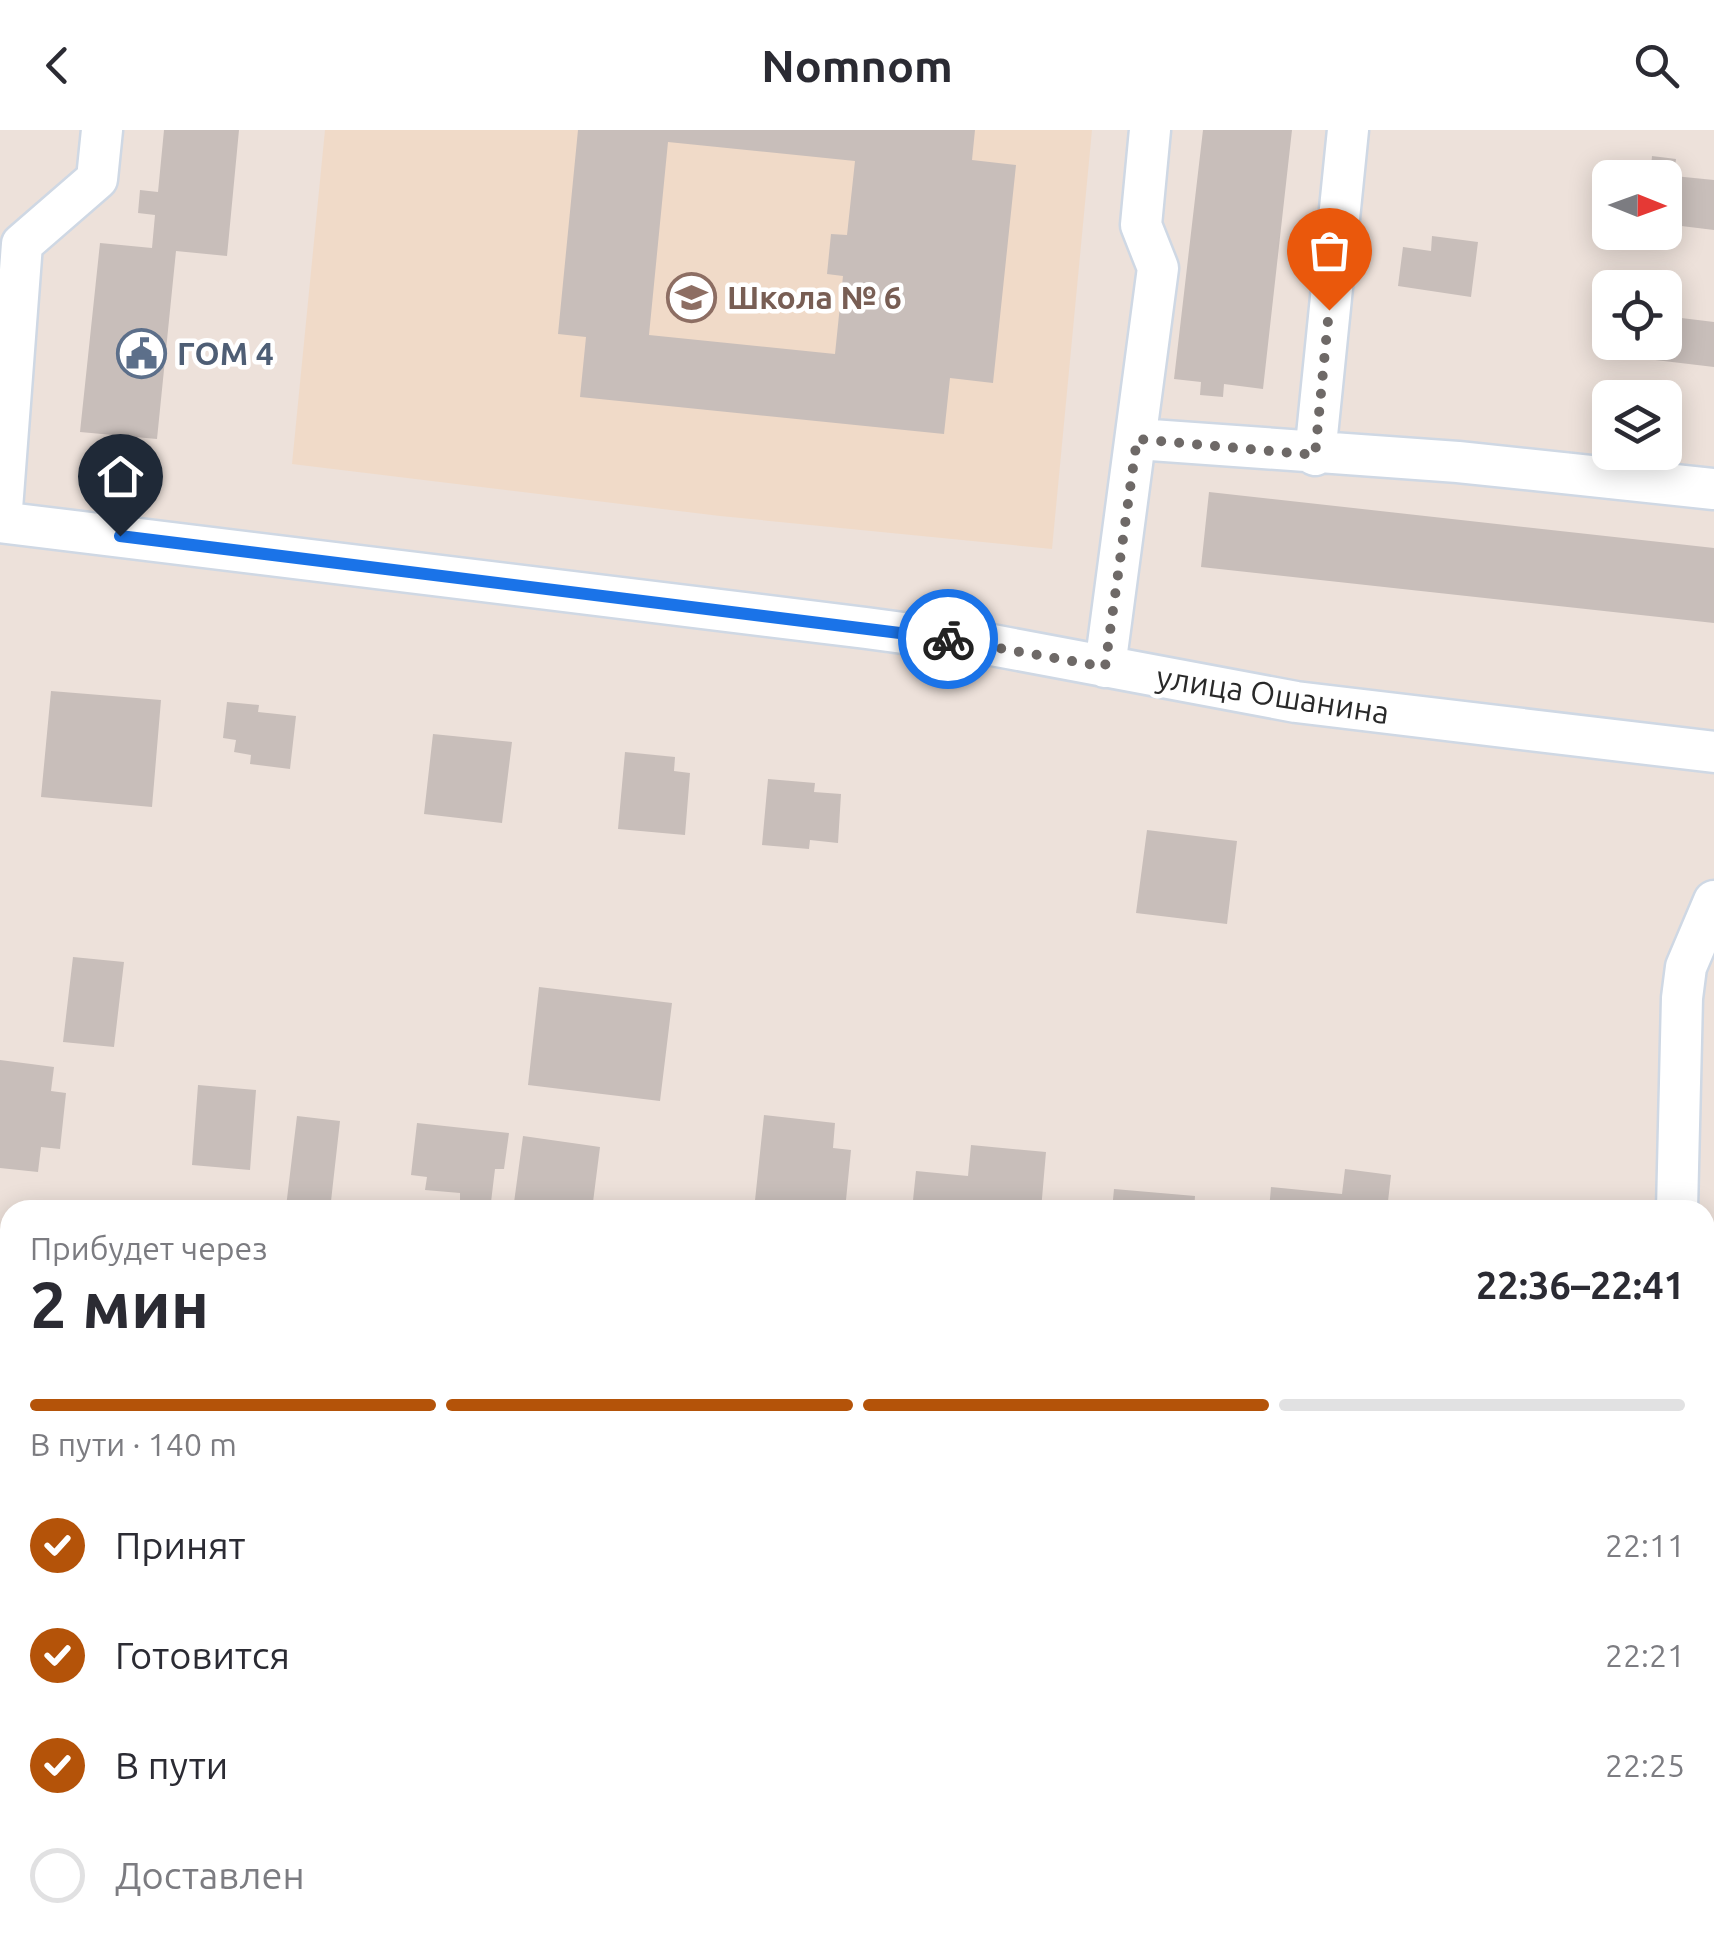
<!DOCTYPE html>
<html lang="ru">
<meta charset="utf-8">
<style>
:root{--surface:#fff;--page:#f2f2f3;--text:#2b2b33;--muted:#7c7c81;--line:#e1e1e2;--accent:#b45309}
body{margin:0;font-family:Ubuntu,sans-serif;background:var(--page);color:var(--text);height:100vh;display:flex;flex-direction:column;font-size:38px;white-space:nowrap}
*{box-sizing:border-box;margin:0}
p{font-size:32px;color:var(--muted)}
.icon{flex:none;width:55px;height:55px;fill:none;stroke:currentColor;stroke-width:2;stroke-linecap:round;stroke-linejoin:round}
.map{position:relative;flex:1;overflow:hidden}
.drawer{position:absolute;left:0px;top:1070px;width:1715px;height:752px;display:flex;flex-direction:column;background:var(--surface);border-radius:30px 30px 0 0;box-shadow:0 5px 25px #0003}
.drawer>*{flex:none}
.needle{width:65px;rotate:91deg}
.controls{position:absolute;left:1592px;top:30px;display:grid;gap:20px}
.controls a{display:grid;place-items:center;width:90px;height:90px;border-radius:15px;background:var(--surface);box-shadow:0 5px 25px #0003;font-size:50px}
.pin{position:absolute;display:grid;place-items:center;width:85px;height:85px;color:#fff;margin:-102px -42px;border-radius:50% 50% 50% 0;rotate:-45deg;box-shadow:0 0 10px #0007}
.pin .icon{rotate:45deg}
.courier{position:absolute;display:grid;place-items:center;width:100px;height:100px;margin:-50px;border:8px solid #1a73e8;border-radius:50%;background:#fff;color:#222;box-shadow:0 2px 12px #0007}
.headline em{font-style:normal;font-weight:600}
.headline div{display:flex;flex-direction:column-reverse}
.headline{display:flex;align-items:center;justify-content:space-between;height:170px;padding:0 30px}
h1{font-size:65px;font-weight:600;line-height:75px}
.bar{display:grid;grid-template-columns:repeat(4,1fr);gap:15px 10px;align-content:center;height:120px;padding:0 30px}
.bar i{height:12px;border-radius:8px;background:var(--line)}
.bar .selected{background:var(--accent)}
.bar p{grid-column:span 4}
ol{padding:0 30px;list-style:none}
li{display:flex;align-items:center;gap:30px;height:110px}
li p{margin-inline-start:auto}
li .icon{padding:10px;border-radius:50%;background:var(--accent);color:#fff;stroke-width:4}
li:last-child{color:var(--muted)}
li i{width:55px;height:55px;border:5px solid var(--line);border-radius:50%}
header{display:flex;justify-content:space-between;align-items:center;height:130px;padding:0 30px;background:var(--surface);font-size:45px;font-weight:600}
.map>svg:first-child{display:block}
.education{fill:#f0dac8}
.green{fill:#c2e892}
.building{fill:#c8beba;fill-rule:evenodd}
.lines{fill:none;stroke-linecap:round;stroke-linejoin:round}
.minor-casing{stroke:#cfd8e4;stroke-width:45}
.path{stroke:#c3c3c3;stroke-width:6;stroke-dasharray:8 5;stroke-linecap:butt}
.minor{stroke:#fff;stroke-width:40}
.done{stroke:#6e6967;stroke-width:10;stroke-dasharray:0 18}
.route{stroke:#1a73e8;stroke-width:12}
.labels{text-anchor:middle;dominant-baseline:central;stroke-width:9;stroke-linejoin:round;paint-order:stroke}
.education-label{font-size:32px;font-weight:bold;fill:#785e54;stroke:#fff;text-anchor:start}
.service-label{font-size:32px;font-weight:bold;fill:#4e5e75;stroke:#fff;text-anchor:start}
.street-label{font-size:32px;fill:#292929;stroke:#fff}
</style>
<header><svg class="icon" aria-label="back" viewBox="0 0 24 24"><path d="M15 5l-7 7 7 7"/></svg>Nomnom<svg class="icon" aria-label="search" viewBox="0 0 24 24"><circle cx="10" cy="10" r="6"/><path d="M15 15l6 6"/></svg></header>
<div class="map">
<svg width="1714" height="1821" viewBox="0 0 1714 1821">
<rect width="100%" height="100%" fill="#ede1da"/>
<!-- education -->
<path class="education" d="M325 0H1092L1052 419 720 386 292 334Z"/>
<!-- green -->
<path class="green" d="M0 1491H10V1812L776 1813 774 1821H0Z
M1714 1597V1821H1641L1642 1813 1705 1812V1607Z"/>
<!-- building -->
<path class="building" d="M164 0H239L227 126 176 121 157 309 80 302 100 113 152 118 155 85 138 83 140 60 158 62Z
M578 0H975L972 30 1016 35 993 253 950 248 944 304 580 267 586 207 558 204ZM668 12 855 31 847 105 831 104 827 144 843 146 835 224 649 205Z
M1203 0H1292L1263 259 1224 254 1223 267 1200 265 1201 252 1174 249Z
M1652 26 1676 29 1674 46 1714 50V100L1665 94V48H1650Z
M1432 106 1478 112 1471 167 1398 156 1403 117 1431 121Z
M1665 186 1714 192V237L1622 226 1623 212H1665Z
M1209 362 1714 418V493L1201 437Z
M51 561 161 570 152 677 41 667Z
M227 572 259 575 258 582 296 586 290 639 250 634 251 625 234 622 236 610 223 608Z
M433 604 512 612 502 693 424 684Z
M625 622 675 627 674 641 690 643 685 705 618 699Z
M768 649 815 653 814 662 841 664 838 713 810 710 809 719 762 715Z
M1147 700 1237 711 1227 794 1136 783Z
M73 827 124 832 114 917 63 912Z
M539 857 672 873 660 971 528 955Z
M0 930 54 937 51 961 66 963 60 1019 41 1017 38 1042 0 1038Z
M198 955 256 960 250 1040 192 1035Z
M764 985 835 993 833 1018 851 1020 845 1080H754Z
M297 986 340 991 330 1080 286 1077Z
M417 993 509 1003 504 1039H495L491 1072 460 1070V1063L425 1060 427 1047 411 1045Z
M523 1006 600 1017 592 1080H513Z
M971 1015 1046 1022 1041 1080H912L916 1041 968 1046Z
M1345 1039 1391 1045 1387 1080H1269L1271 1057 1342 1064Z
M1114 1059 1195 1066 1194 1080H1112Z"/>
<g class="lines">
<defs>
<path id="minor" d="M1137 309 1458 332 1714 359
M1315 325 1348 0
M0 392 866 498 992 515 1296 572 1714 622
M1 392 22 114 97 49 102 0
M1105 537 1158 138 1141 95 1150 0
M1677 1080 1682 868 1686 837 1714 771
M0 1130 10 1134
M1705 1217H1714
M23 1821 25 1812
M364 1821 367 1812
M1624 1821 1625 1812"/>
</defs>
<!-- minor casing -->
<use href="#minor" class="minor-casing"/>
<!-- path -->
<path class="path" d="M1405 1812 1445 1821
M139 1821 148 1812"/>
<!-- minor -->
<use href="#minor" class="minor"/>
</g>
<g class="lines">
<!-- done -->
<path class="done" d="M948 509 1105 537 1137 309 1315 325 1329 180"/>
<!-- route -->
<path class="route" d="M120 406 948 509"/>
</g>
<!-- icons -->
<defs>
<symbol id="school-ring" viewBox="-11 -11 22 22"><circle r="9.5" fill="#fff" stroke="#8d6e63" stroke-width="1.5"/><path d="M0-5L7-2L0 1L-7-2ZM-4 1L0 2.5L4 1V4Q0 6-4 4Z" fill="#8d6e63"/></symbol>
<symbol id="civic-ring" viewBox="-11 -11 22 22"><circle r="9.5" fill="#fff" stroke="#5c6f8a" stroke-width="1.5"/><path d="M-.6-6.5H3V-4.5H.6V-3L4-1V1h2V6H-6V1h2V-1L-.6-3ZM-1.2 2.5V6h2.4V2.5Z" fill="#5c6f8a"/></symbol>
</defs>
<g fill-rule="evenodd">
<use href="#school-ring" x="664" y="140" width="55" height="55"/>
<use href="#civic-ring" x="114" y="196" width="55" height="55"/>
</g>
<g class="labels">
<!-- education labels -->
<g class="education-label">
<text x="727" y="167">Школа № 6</text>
</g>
<!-- service labels -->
<g class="service-label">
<text x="177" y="223">ГОМ 4</text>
</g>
<!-- street labels -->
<g class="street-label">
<text transform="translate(1273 564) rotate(9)">улица Ошанина</text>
</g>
</g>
</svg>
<div class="controls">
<a><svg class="needle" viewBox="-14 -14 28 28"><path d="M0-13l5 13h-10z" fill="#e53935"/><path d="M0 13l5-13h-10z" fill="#7c7c81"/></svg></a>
<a><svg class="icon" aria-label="locate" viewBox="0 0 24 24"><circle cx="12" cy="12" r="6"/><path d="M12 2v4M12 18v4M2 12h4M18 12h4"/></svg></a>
<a><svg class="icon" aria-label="layers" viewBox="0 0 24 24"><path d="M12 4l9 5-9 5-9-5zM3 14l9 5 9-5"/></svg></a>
</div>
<div class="pin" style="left:1329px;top:180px;background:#ea580c"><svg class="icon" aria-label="bag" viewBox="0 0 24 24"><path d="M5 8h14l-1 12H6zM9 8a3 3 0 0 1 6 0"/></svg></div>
<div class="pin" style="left:120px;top:406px;background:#1f2937"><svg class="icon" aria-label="home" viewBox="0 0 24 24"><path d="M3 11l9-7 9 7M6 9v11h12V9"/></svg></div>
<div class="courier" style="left:948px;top:509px"><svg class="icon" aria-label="bike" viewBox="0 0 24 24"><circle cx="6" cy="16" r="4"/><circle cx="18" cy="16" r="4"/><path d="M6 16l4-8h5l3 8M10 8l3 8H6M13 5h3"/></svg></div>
<section class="drawer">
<div class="headline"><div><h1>2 мин</h1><p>Прибудет через</p></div><em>22:36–22:41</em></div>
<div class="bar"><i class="selected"></i><i class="selected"></i><i class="selected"></i><i></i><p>В пути · 140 m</p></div>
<ol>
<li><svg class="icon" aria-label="check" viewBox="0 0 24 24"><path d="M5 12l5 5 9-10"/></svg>Принят<p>22:11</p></li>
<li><svg class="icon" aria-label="check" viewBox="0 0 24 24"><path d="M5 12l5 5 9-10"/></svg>Готовится<p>22:21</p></li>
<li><svg class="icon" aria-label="check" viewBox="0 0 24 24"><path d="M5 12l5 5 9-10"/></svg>В пути<p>22:25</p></li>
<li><i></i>Доставлен</li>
</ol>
</section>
</div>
